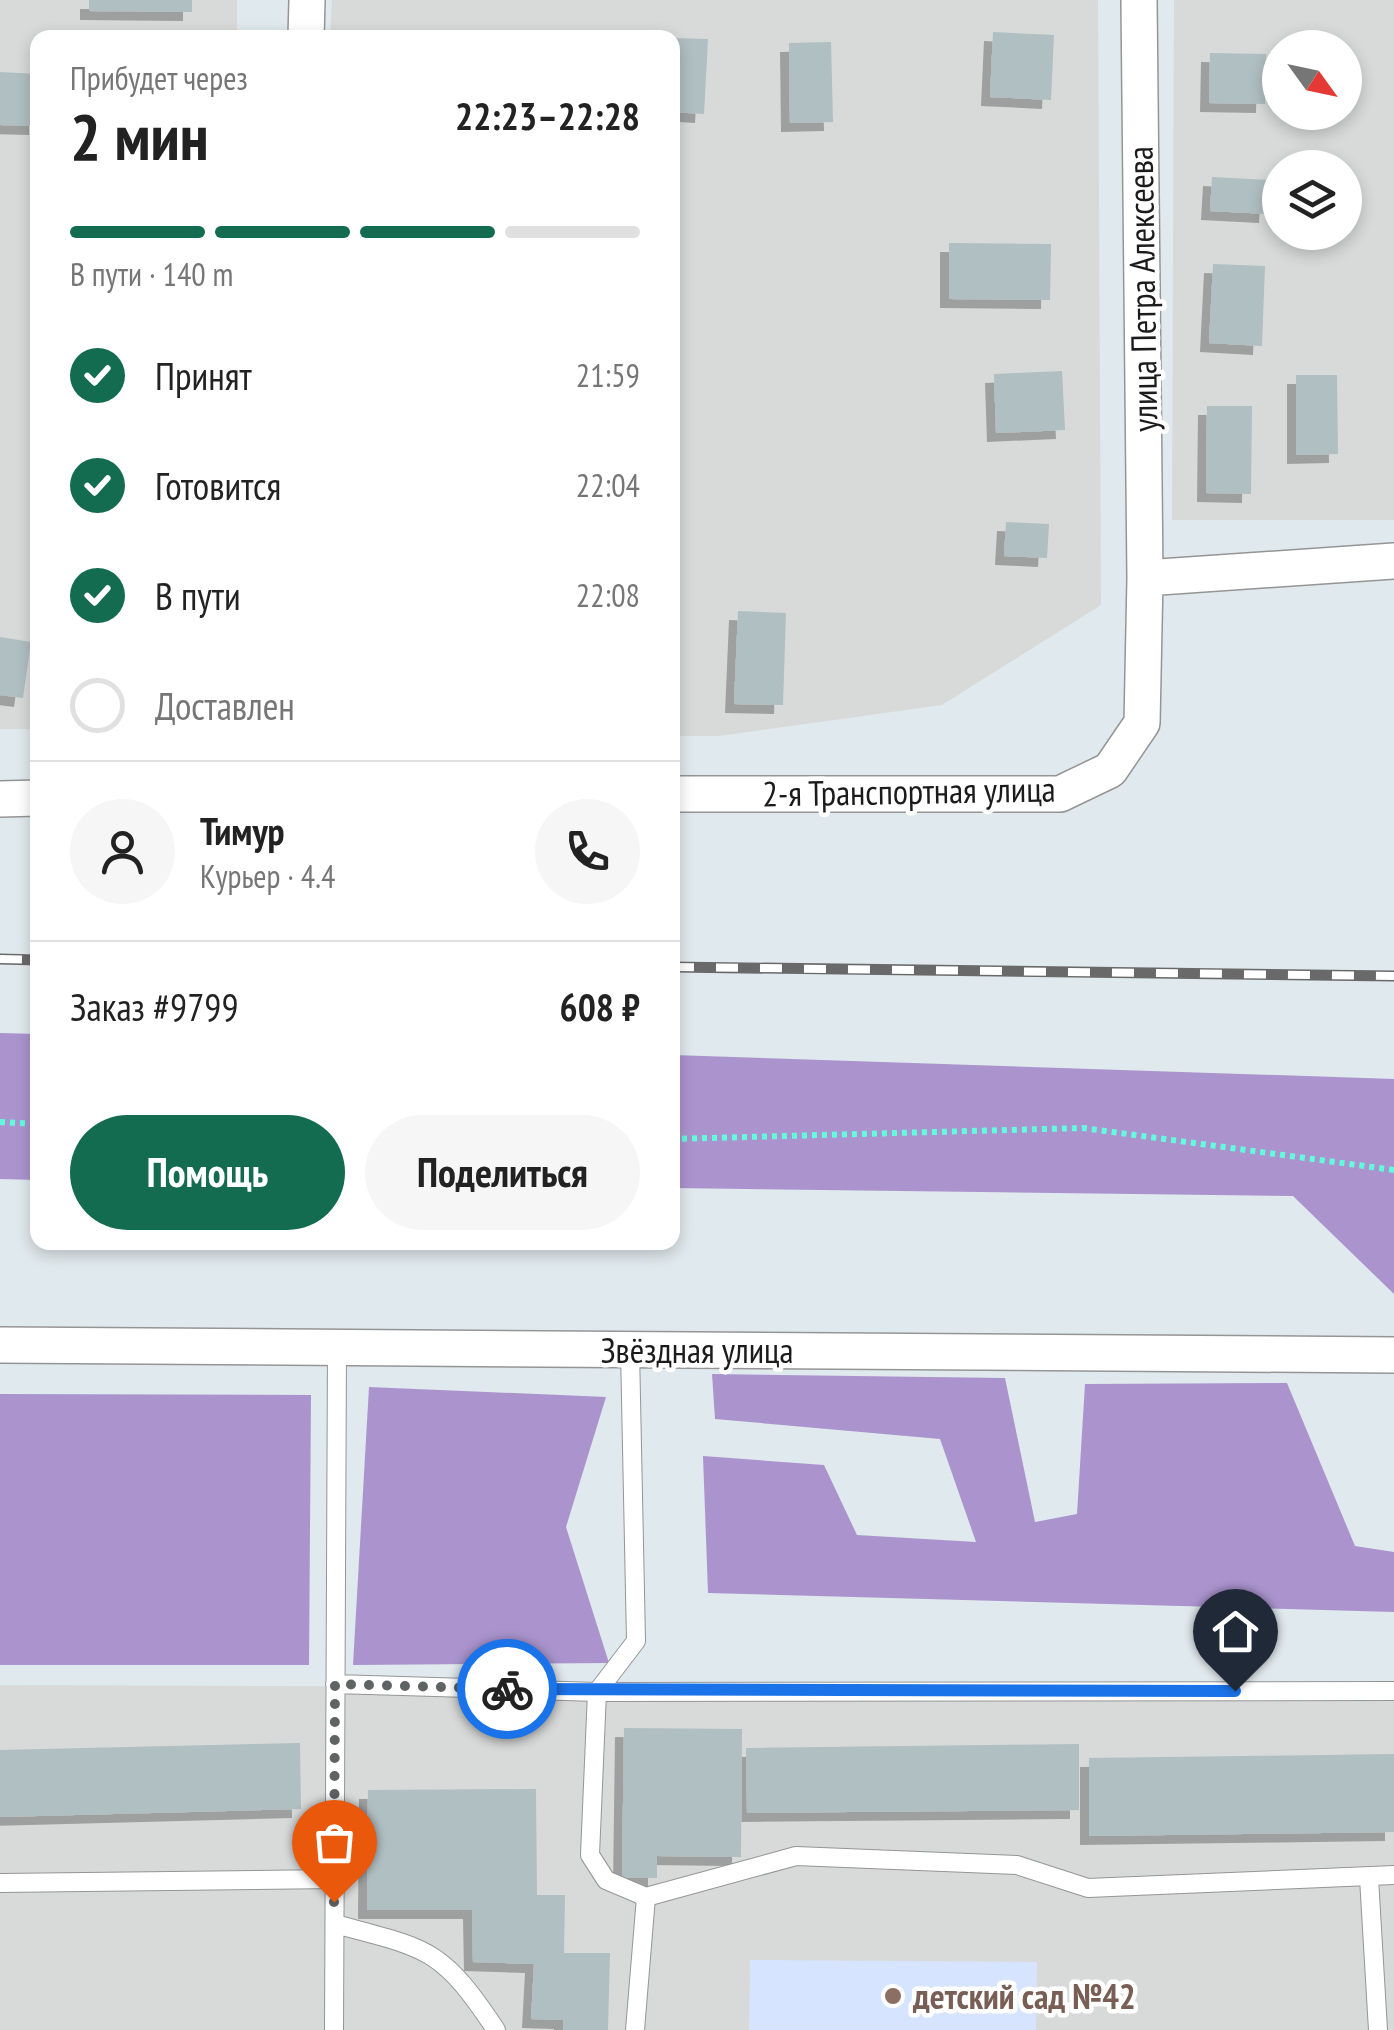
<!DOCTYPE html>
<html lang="ru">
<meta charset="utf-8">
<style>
:root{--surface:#fff;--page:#f6f6f6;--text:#222;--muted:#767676;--line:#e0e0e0;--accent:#136c50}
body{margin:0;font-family:"PT Sans Narrow",sans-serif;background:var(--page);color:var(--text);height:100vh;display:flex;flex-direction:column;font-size:38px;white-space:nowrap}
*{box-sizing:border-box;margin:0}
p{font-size:32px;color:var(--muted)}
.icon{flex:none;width:55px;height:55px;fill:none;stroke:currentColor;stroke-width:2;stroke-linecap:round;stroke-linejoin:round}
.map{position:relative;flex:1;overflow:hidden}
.panel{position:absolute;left:30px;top:30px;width:650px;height:1220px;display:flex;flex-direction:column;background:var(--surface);border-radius:20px;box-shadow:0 5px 15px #0003}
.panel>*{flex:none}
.needle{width:65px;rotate:123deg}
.fabs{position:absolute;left:1262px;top:30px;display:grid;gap:20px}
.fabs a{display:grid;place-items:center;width:100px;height:100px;border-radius:50%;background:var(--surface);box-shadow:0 5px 15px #0003;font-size:50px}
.pin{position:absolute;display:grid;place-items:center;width:85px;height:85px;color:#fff;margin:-102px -42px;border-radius:50% 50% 50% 0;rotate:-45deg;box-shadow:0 0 10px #0007}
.pin .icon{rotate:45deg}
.courier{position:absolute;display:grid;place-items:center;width:100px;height:100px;margin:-50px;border:8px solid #1a73e8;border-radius:50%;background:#fff;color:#222;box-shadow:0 2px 12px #0007}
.head em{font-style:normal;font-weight:600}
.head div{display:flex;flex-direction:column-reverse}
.head{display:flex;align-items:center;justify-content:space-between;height:170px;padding:0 40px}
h1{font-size:65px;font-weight:600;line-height:75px}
.bar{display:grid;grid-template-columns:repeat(4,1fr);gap:15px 10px;align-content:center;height:120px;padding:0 40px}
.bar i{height:12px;border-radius:8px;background:var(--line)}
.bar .current{background:var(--accent)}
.bar p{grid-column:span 4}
.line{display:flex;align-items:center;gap:25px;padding:0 40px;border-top:2px solid var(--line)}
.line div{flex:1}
.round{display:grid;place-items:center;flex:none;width:105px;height:105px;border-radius:52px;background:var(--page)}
ol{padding:0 40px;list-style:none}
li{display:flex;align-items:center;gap:30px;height:110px}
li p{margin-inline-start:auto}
li .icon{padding:10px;border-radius:50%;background:var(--accent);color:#fff;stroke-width:4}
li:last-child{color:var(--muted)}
li i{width:55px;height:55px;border:5px solid var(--line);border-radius:50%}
.primary-button{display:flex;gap:20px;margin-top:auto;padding:20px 40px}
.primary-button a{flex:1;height:115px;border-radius:60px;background:var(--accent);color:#fff;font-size:40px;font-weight:600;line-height:115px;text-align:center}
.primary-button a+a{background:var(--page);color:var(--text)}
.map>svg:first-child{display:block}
.residential{fill:#d8d9d9;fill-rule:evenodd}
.education{fill:#d7e4ff}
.forest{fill:#ab94ce}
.building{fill:#b0bfc2;filter:url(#shadow)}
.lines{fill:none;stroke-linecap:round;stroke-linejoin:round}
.service-casing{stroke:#959595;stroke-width:20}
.minor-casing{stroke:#959595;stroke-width:38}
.path{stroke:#62fddd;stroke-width:6;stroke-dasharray:5 5;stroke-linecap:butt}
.service{stroke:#fff;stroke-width:18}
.minor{stroke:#fff;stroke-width:35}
.rail-casing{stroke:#696969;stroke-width:11}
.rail{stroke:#fff;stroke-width:8;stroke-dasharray:22;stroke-linecap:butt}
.done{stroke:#606364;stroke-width:10;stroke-dasharray:0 18}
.route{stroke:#1a73e8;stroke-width:12}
.education-dot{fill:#8d6e63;stroke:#fff;stroke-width:4}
.labels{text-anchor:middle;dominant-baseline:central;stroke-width:9;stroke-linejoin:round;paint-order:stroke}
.street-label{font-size:35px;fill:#1b1b1b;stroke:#fff}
.education-label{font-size:35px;font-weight:bold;fill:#785e54;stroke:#fff;text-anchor:start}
</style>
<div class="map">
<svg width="1394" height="2030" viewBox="0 0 1394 2030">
<defs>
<filter id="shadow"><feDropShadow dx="-9" dy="9" stdDeviation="0" flood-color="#0004"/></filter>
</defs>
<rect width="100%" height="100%" fill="#e0e9ed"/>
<!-- residential -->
<path class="residential" d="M0 0H237V37L38 38 37 729H0Z
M332 0H1098L1101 605 942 705 719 736H673L672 38H330Z
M1174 0H1394V520H1172ZM1280 48H1345V112H1280ZM1280 168H1345V232H1280Z
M0 1685 1394 1690V2030H0Z"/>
<!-- education -->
<path class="education" d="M750 1960 1037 1962 1036 2030H749Z"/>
<!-- forest -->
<path class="forest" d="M0 1033 37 1034V1180L0 1179Z
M673 1055 1394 1079V1294L1293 1196 673 1188Z
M712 1374 1005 1378 1035 1522 1077 1514 1085 1384 1287 1383 1355 1546 1394 1552V1612L708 1593 703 1456 824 1465 857 1535 976 1542 940 1439 715 1419Z
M369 1387 606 1397 566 1527 609 1663 353 1665Z
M0 1394 311 1395 309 1665H0Z"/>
<!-- building -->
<path class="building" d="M89 0H192V12L89 11Z
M993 32 1054 35 1051 100 990 97Z
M672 38 708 39 704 114 672 112Z
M831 42 833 122 790 123 789 43Z
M1210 53 1266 54 1265 104 1209 103Z
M0 72 38 74V126L0 125Z
M1212 177 1270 180 1268 214 1210 211Z
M949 243 1051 244 1050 300 949 299Z
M1213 264 1265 266 1262 346 1209 343Z
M1062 371 1065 430 996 433 994 374Z
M1296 375H1337L1338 454 1296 455Z
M1207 406H1252L1251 494 1206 493Z
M1006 522 1049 524 1047 558 1004 556Z
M738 611 786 613 783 705 734 704Z
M0 637 31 642 23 698 0 695Z
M624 1728 742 1729 741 1857 657 1856V1878H622Z
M300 1743 301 1809 0 1817V1750Z
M1079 1744V1810L747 1813 746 1748Z
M1394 1754V1832L1089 1836V1758Z
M536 1789 537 1895H565L564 1953H610L608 2030H563V2020L531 2019 534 1964 473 1962 472 1910H367L368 1790Z"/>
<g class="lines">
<defs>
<path id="service" d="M630 1350 636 1641 597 1692 590 1855 606 1880 646 1897 635 2030
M335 1684 597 1692 1394 1691
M1369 1878 1378 2030
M0 1883 334 1879
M646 1897 796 1856 1017 1865 1088 1888 1394 1875
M335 1924C428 1949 441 1947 496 2030
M334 2030 337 1347"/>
<path id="minor" d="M1139 0 1145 578
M306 38 307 0
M672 794H1060L1110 770 1142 723 1145 578 1394 561
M0 799 38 798
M0 1345 1394 1355"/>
</defs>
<!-- service casing -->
<use href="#service" class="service-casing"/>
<!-- minor casing -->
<use href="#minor" class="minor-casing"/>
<!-- path -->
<path class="path" d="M0 1122 38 1124
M672 1139 1083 1128 1394 1170"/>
<!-- service -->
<use href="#service" class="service"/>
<!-- minor -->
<use href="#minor" class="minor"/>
<defs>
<path id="rail" d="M0 959 38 960
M672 967 1394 976"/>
</defs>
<!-- rail casing -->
<use href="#rail" class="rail-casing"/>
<!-- rail -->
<use href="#rail" class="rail"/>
</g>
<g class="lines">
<!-- done -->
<path class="done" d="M334 1902 335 1684 507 1689"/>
<!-- route -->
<path class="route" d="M507 1689 1235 1691"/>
</g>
<!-- markers -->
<circle class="education-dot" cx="893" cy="1996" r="10"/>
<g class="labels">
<!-- street labels -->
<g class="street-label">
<text transform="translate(1142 289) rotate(-91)">улица Петра Алексеева</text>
<text transform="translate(909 791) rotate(-1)">2-я Транспортная улица</text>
<text x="697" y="1350">Звёздная улица</text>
</g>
<!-- education labels -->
<g class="education-label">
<text x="913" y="1996">детский сад №42</text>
</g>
</g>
</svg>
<div class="fabs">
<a><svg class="needle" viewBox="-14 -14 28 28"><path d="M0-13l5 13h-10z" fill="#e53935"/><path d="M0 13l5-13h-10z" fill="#767676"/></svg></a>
<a><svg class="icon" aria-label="layers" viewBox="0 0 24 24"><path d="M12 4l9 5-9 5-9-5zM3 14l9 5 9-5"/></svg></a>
</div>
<div class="pin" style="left:334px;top:1902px;background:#ea580c"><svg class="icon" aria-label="bag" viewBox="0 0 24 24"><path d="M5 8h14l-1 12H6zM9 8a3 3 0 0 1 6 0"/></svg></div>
<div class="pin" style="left:1235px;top:1691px;background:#1f2937"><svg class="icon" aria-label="home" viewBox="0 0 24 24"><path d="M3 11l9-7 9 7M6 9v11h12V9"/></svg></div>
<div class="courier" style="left:507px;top:1689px"><svg class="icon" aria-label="bike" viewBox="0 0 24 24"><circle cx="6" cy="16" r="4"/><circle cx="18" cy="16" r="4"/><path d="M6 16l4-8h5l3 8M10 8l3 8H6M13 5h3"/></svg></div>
<section class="panel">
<div class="head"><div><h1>2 мин</h1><p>Прибудет через</p></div><em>22:23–22:28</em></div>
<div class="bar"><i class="current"></i><i class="current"></i><i class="current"></i><i></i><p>В пути · 140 m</p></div>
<ol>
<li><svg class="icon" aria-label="check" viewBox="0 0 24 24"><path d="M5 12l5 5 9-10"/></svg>Принят<p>21:59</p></li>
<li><svg class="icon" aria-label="check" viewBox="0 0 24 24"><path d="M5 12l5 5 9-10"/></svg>Готовится<p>22:04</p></li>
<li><svg class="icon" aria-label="check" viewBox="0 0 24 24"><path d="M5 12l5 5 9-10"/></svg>В пути<p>22:08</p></li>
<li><i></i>Доставлен</li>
</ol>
<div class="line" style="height:180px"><a class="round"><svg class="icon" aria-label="person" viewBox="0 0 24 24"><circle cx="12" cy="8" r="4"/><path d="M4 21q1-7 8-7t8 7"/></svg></a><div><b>Тимур</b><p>Курьер · 4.4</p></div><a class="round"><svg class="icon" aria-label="phone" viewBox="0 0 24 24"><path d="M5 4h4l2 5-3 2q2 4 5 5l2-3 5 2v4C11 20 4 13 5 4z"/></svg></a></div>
<div class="line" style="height:130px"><div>Заказ #9799</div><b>608 ₽</b></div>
<div class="primary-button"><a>Помощь</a><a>Поделиться</a></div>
</section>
</div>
